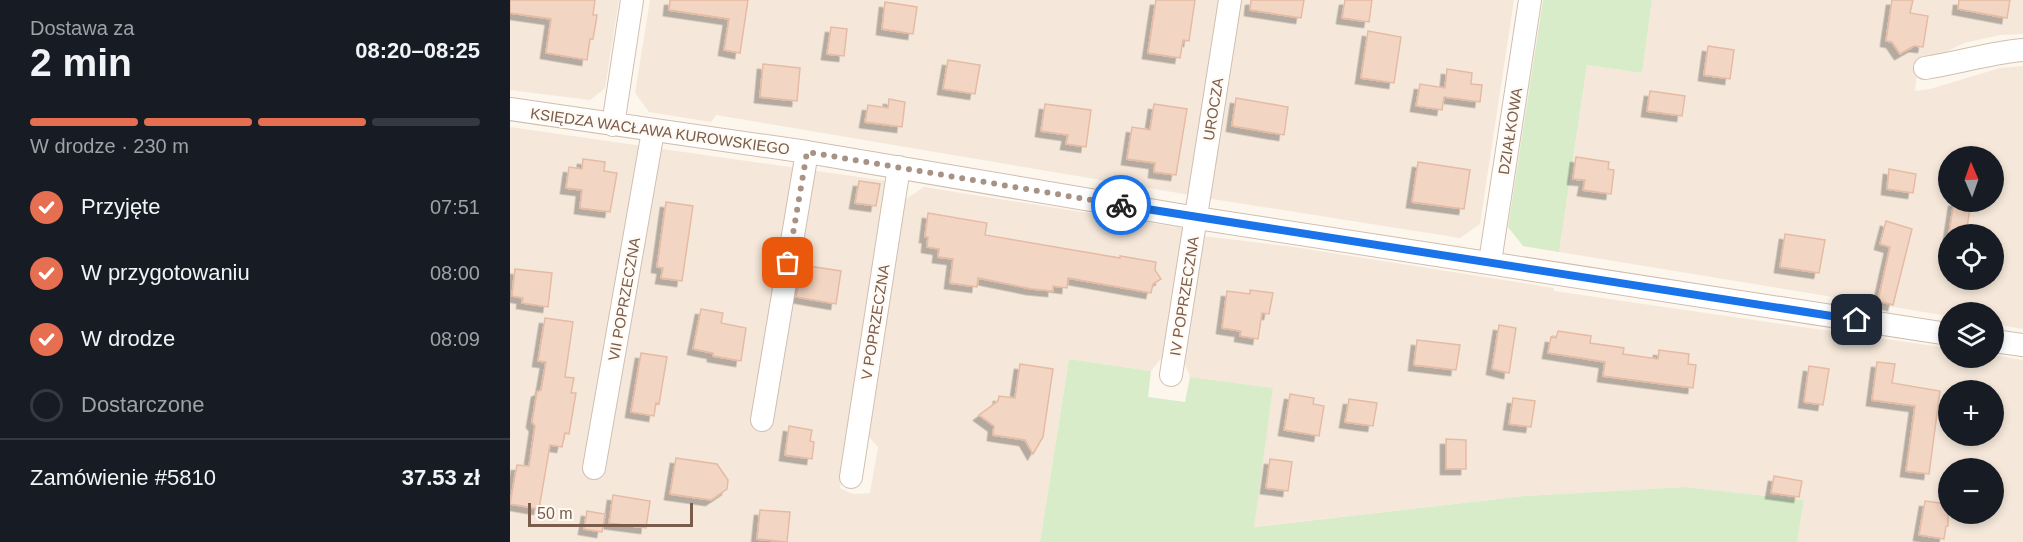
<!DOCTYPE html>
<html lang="pl">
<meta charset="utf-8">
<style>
:root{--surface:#171b24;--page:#242831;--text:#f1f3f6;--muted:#9ea1a6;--line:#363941;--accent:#e76f51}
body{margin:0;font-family:Arial,sans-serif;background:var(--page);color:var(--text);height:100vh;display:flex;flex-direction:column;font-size:22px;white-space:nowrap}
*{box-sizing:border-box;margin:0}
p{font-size:20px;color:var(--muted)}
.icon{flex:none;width:33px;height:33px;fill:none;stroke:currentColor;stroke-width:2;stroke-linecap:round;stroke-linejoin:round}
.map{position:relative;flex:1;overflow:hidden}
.details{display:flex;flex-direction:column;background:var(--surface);width:510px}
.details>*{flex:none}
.needle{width:39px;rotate:358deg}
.tools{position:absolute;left:1428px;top:146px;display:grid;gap:12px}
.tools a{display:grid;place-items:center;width:66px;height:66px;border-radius:50%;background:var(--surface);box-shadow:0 3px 9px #0003;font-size:30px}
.scale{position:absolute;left:18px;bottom:15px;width:165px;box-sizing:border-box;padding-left:6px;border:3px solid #7a5c4d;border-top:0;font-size:16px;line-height:21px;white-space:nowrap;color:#7a5c4d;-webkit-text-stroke:4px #fffaf3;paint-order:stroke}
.pin{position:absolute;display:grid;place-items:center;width:51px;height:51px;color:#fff;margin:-26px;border-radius:12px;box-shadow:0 3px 9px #0006}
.courier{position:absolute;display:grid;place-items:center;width:60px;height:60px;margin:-30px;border:4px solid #1a73e8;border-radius:50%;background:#fff;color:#222;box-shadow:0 2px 8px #0007}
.headline em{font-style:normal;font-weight:700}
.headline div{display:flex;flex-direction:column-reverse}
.headline{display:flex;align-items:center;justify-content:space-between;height:102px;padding:0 30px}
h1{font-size:39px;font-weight:700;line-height:45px}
.bar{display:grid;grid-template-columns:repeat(4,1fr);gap:9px 6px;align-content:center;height:72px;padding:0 30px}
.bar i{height:8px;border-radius:4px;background:var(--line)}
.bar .active{background:var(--accent)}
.bar p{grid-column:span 4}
.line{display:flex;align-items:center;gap:15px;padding:0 30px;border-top:2px solid var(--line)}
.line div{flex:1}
ol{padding:0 30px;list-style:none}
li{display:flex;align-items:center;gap:18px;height:66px}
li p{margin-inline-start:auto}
li .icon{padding:6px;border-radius:50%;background:var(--accent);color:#fff;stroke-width:4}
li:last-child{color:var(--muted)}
li i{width:33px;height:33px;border:3px solid var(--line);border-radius:50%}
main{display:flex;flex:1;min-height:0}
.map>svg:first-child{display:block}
.residential{fill:#f5e8da;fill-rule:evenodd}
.green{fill:#d8ecc9}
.building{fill:#f3d5c3;stroke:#e6bba3;stroke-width:1.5;filter:url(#shadow)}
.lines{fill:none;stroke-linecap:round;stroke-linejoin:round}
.minor-casing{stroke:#d1beb0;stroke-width:24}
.minor{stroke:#fff;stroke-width:22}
.done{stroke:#a89285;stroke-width:6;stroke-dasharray:0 10.8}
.route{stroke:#1a73e8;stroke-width:8}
.labels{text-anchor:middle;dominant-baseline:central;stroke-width:4.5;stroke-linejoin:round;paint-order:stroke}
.street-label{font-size:15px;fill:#7a5c4d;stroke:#fffaf3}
</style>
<main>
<section class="details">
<div class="headline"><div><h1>2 min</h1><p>Dostawa za</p></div><em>08:20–08:25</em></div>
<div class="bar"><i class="active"></i><i class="active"></i><i class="active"></i><i></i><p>W drodze · 230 m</p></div>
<ol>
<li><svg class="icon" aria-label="check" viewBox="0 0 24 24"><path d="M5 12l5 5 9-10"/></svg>Przyjęte<p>07:51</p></li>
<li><svg class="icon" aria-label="check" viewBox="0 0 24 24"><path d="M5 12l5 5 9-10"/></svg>W przygotowaniu<p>08:00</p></li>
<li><svg class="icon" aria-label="check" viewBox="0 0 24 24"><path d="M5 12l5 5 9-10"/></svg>W drodze<p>08:09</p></li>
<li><i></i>Dostarczone</li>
</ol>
<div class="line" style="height:78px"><div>Zamówienie #5810</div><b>37.53 zł</b></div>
</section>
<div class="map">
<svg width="1513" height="542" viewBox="0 0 1513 542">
<defs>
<filter id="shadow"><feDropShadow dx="-5.5" dy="5.5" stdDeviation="0" flood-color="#0004"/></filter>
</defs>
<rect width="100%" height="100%" fill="#fdf6ec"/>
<!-- residential -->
<path class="residential" d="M0 0H109L95 88 80 100 0 90Z
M140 0H711L680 195 206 115 201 122 139 112 125 93Z
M728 0H1004L970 224 950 238 696 198Z
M1142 0H1513V34L1490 35 1454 43 1432 54 1409 59 1405 91 1420 89 1490 68 1513 66V329L1484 324V312H1438V316L1049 252 1077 65 1132 73ZM1438 156H1484V201H1438ZM1438 234H1484V279H1438Z
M0 127 377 181 330 488 343 494 360 493 368 447 359 437 393 201 414 187 673 228 654 355 641 371 559 359 530 542H0Z
M693 236 784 247 1044 288V291L1438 348V357H1484V355L1513 360V542H1287L1294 500 1175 487 1014 496 743 527 763 388 680 377 674 361ZM1438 390H1484V435H1438ZM1438 468H1484V513H1438Z"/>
<!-- green -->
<path class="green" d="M1033 0H1142L1132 73 1077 65 1049 252 1013 246 998 227Z
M559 359 641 371 638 397 675 402 680 377 763 388 744 527 1014 496 1175 487 1294 500 1287 542H530Z"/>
<!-- building -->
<path class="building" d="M0 0H85L83 15H87L85 28 83 39H80L77 60 36 53 41 19 0 13Z
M160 0H238L230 53 214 50 219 19 159 10Z
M646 0H685L679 41 673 40 670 58 638 53Z
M741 0H794L791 18 740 10Z
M835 0H862L859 22 832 18Z
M1382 0H1403L1400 13 1418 16 1413 47 1404 46 1390 54 1382 42 1376 41Z
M1449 0H1500L1497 18 1448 9Z
M375 2 407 7 403 34 372 29Z
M321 27 337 29 334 56 317 54Z
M858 31 891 37 884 83 851 78Z
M1198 46 1224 50 1220 79 1194 75Z
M438 60 470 65 465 94 433 89Z
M253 64 290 68 287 101 250 97Z
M937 69 962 73 961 84 972 85 970 102 934 97 932 110 906 106 910 84 935 88Z
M1140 91 1175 96 1172 116 1137 111Z
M726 98 778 107 774 135 722 126Z
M379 99 395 102 392 127 355 122 358 105 378 108Z
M535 104 581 110 576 147 556 144 558 135 531 131Z
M644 104 677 109 666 175 644 172 645 163 617 159 622 127 640 130Z
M1066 157 1099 162 1098 169 1104 170 1101 194 1073 190 1075 180 1063 179Z
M73 159 95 162 94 171 107 173 100 212 70 208 72 190 56 188 59 167 72 169Z
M908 162 960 170 954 209 902 202Z
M1379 169 1406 174 1403 193 1377 189Z
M349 181 370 184 366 206 345 203Z
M1444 201H1461L1456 234H1439Z
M156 202 183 206 172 281 151 278 153 268 147 267Z
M418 213 477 223 475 235 610 258V256L646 262 645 270 651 279 643 284 641 293 558 278 557 288 543 286V291L522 289 468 278 467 287 440 283 443 259 428 257 429 249 417 247 418 237H415Z
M1376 221 1402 229 1383 305 1368 301 1380 247 1370 244Z
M1275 234 1315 240 1309 273 1270 267Z
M292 265 331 271 326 304 286 297Z
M5 269 42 273 38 307 12 303 13 298 2 296Z
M740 290 763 293 759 314 752 313 748 339 730 336 731 331 712 328 717 291 740 294Z
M191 309 213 313 211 323 236 328 231 361 203 356V353L183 349Z
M35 318 63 322 55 377 64 378 61 393H66L59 434 55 433 52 447 40 445 29 509 0 504 7 465 19 466 25 426 22 422 27 392 31 390 36 362 28 361Z
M989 325 1006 328 999 373 982 369Z
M1048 331 1081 336 1080 343 1114 348 1113 354 1148 359 1149 350 1179 354 1178 364 1186 365 1183 388 1093 376 1095 362 1038 353 1041 337 1046 338Z
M907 340 950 345 946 370 904 365Z
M131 353 157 357 149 404 146 403 144 416 121 412Z
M1367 362 1385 364 1382 383 1430 391 1419 474 1396 471 1405 406 1362 400Z
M510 364 543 369 533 437 523 454 515 440 483 435 484 426 469 415 488 401 489 396 505 398Z
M1299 366 1319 369 1313 405 1294 402Z
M780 394 804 398 803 404 814 406 809 436 774 430Z
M1003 398 1025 401 1021 427 999 424Z
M839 399 867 403 863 426 835 422Z
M279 426 302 430 300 441 304 442 302 459 275 455Z
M936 439 956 440V469H936Z
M166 458 207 464 218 480 217 489 201 500 160 494Z
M760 459 782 462 778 491 756 488Z
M1264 476 1292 481 1289 497 1261 493Z
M103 495 140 501 136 528 99 523Z
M1415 501 1438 504V526H1436L1434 539 1409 535Z
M250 510 280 512 277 542 247 539Z
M77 511 95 514 92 532 74 529Z"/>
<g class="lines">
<defs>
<path id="minor" d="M1415 68C1448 63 1479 53 1513 50
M0 109 297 152 687 218 1438 334
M103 125 122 0
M980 262 1020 0
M1484 341 1513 345
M661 375 720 0
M252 420 297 152
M84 468 143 131
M341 477 389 167"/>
</defs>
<!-- minor casing -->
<use href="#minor" class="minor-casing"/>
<!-- minor -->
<use href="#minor" class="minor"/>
</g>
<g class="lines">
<!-- done -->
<path class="done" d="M278 263 297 152 611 205"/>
<!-- route -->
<path class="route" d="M611 205 1347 320"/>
</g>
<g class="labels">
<!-- street labels -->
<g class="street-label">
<text transform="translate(703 109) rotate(-81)">UROCZA</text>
<text transform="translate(150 131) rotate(8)">KSIĘDZA WACŁAWA KUROWSKIEGO</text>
<text transform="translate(1000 131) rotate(-81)">DZIAŁKOWA</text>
<text transform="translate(674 296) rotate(-81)">IV POPRZECZNA</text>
<text transform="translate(114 299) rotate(-80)">VII POPRZECZNA</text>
<text transform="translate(365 322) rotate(-81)">V POPRZECZNA</text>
</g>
</g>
</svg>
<div class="tools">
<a><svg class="needle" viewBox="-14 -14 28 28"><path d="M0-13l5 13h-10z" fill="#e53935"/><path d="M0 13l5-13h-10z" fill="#9ea1a6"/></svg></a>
<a><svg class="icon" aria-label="locate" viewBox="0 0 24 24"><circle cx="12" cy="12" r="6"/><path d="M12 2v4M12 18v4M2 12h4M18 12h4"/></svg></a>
<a><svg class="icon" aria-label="layers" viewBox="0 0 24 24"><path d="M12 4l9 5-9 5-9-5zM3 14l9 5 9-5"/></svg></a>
<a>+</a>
<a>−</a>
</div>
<div class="scale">50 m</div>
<div class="pin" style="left:278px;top:263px;background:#ea580c"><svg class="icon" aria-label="bag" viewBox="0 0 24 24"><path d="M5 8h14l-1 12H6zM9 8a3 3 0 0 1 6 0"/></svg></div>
<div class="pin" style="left:1347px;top:320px;background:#1f2937"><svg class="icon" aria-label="home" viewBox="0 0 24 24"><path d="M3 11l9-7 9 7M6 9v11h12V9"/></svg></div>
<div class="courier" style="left:611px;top:205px"><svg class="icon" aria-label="bike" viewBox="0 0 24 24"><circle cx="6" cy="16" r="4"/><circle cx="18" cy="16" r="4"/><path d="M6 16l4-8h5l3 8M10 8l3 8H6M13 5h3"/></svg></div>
</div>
</main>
